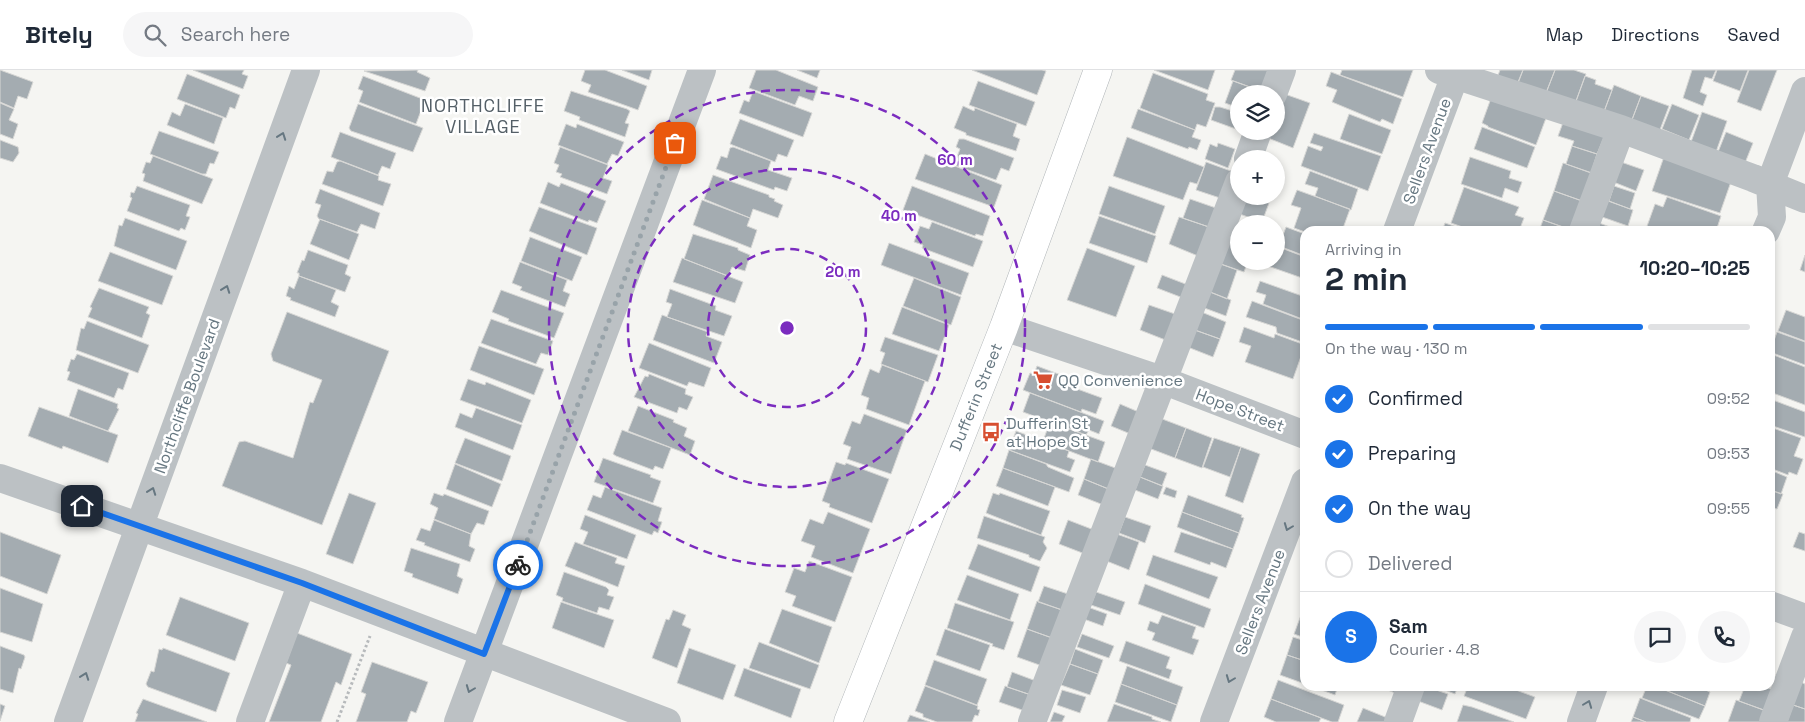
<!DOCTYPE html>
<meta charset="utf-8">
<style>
:root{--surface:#fff;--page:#f6f6f7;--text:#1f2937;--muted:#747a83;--line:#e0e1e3;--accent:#1a73e8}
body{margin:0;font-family:"Space Grotesk",sans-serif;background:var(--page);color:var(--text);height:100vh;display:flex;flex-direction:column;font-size:19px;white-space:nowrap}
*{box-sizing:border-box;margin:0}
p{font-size:16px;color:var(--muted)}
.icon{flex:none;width:28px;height:28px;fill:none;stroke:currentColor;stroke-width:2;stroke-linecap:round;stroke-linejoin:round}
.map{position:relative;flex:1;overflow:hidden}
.drawer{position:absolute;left:1300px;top:156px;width:475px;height:465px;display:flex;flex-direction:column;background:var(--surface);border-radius:15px;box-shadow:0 2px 8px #0003}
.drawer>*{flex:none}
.controls{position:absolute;left:1230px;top:15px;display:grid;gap:10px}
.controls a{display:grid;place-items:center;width:55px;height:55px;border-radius:50%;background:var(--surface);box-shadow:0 2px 8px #0003;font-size:25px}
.pin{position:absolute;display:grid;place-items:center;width:42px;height:42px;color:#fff;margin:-21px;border-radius:10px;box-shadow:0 2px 8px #0006}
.courier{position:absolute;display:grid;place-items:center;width:50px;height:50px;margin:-25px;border:4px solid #1a73e8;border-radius:50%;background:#fff;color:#222;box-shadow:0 1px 6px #0007}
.overview em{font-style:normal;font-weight:700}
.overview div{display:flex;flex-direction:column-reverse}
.overview{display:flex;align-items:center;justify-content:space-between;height:85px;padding:0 25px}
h1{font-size:32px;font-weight:700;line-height:38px}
.bar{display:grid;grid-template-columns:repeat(4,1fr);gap:8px 5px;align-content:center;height:60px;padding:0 25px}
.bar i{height:6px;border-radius:4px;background:var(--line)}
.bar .on{background:var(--accent)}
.bar p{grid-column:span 4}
.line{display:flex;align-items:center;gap:12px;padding:0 25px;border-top:1px solid var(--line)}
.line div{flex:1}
.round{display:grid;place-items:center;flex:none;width:52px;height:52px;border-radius:26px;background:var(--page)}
ol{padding:0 25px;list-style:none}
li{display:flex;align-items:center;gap:15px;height:55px}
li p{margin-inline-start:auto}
li .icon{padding:5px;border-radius:50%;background:var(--accent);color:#fff;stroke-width:4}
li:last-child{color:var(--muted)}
li i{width:28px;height:28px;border:2px solid var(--line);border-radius:50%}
header{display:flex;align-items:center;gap:30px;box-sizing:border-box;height:70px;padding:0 25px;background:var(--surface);border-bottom:1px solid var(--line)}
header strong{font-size:24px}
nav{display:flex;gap:28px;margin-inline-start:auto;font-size:18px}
.search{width:350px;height:45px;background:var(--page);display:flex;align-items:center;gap:12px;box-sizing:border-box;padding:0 18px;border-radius:28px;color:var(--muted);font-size:19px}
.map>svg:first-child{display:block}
.building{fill:#a4acb1;stroke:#d7d7d5}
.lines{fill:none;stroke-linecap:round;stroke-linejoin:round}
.major-casing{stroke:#b0b5b8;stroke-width:29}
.path{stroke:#b7babc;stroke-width:3;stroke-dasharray:2.5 2.5;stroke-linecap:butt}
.minor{stroke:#bcc1c4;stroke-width:28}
.major{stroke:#fff;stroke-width:28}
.oneway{stroke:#667781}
.done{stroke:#98a3a9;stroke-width:5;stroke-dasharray:0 9}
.route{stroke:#1a73e8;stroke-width:6}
.ring{fill:none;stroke:#7b2cbf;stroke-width:2.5;stroke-dasharray:9 6}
.labels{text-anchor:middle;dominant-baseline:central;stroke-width:5;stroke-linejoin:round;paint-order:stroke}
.street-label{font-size:16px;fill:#667781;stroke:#fff}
.poi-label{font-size:16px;fill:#667781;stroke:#fff;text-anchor:start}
.neighbourhood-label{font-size:18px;letter-spacing:1px;fill:#545f67;stroke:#fff}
.centre{fill:#7b2cbf;stroke:#fff;stroke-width:2.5}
.ring-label{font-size:15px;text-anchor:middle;font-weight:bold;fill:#7b2cbf;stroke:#fff;stroke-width:5;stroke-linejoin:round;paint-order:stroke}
</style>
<header>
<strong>Bitely</strong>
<div class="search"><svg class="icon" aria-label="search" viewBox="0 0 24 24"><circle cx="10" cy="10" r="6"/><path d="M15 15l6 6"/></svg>Search here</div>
<nav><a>Map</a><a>Directions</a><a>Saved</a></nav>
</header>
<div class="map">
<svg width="1805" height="652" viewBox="0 0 1805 652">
<rect width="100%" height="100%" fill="#f5f5f2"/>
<!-- building -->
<path class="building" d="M0 0 33 12 27 29 18 26 14 38 0 32Z
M193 0H244L242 4 248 6 243 19Z
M418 0 417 2 430 8 425 21 364 1Z
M585 0H605L647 16 638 40 588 22 591 15 581 11Z
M622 0H652L649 10Z
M756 0H776L818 17 813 31 799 26 795 35 749 18Z
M797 0H820L817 8Z
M972 0H1042L1046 1 1037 25Z
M1154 0H1215L1208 20Z
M1235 0H1268L1261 21 1231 10Z
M1342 0H1413L1403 27 1340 5Z
M1500 0H1523L1517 16 1497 8Z
M1523 0H1555L1546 23 1518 12Z
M1555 0H1574L1586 4 1575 34 1546 23Z
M1692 0H1716L1712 9 1705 7 1700 22 1707 25 1703 36 1683 28Z
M1717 0H1748L1740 21 1713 11Z
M1749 0H1777L1761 41 1737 32Z
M1331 2 1402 29 1393 54 1382 49 1380 52 1332 32 1337 20 1326 16Z
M1153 3 1208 24 1206 30 1215 33 1206 57 1197 54 1195 60 1140 38Z
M187 4 240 25 235 39 230 37 226 48 177 29Z
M363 6 425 30 416 54 359 32 363 21 358 19Z
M1585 6 1596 10 1595 14 1612 20 1604 42 1576 31Z
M978 11 1035 32 1026 56 969 35Z
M1233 11 1261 21 1260 24H1239V38L1225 33Z
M1614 15 1641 26 1630 55 1603 44Z
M1494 20 1549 40 1536 75 1488 57V56L1482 53Z
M571 21 627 39 630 41 625 53 629 54 625 67 579 50 580 47 564 41Z
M753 21 812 43 803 67 739 43 744 30 749 32Z
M1279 22 1310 33 1293 78 1263 66 1264 61H1276V30Z
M1641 26 1669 36 1658 65 1630 55Z
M0 33 14 39 9 50 18 54 13 69 0 64Z
M185 34 223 48 214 74 167 55 172 42 180 46Z
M358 34 423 58 413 82 351 61 349 58Z
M1672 34 1699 45 1689 70 1662 59Z
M963 36 974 41 975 38 1017 54 1013 66 1020 69 1016 81 966 65V63L954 58Z
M1215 37H1220L1239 43 1236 59 1211 50Z
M1138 39 1195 60 1192 67 1201 70 1197 80 1189 77 1188 79 1131 58Z
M1702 42 1727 51 1716 82 1691 72Z
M1349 44 1391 60 1382 84 1340 69Z
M740 49 794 70 787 87 778 84 775 92 730 74Z
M1564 50 1605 65 1597 84 1572 76 1574 71 1558 66Z
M566 54 576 58 577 54 624 72 618 86 612 84 607 94 558 75Z
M1482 57 1535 77 1527 98 1474 79Z
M159 61 219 82 214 94 210 93 206 104H202L150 84Z
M340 62 396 83 390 99 382 96 378 105 331 87Z
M1726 62 1753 73 1743 98 1716 87Z
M1314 63 1381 86 1368 121 1301 96 1308 76 1321 81 1323 77 1310 73Z
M1127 67 1204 97 1197 114 1190 112 1183 130 1113 106Z
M959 69H964L1014 88 1009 101 1001 98 996 110 954 95 960 79 956 77Z
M0 70 18 77 19 83 13 92 0 88Z
M1218 73 1235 79 1228 98 1205 89 1210 74 1217 77Z
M1572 76 1597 84 1591 103 1566 94Z
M560 77 608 95 603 108 612 111 607 124 560 107 562 104 556 102 559 95 554 93Z
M733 77 771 91 768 100 792 108 787 121 775 117 774 120 716 99 721 86 727 88 730 78Z
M1666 81 1733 106 1720 143 1652 121Z
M925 84 1002 115 994 137 915 109Z
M153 86 213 109 202 134 143 111 145 104 142 103 146 92 150 93Z
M1470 87 1511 101 1509 108 1522 112 1518 123 1505 118 1502 128 1461 114Z
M340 91 379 106 378 110 391 114 383 136 322 114 327 101 333 102 337 92Z
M1618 91 1644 100 1636 121 1611 111Z
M1206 92 1231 101 1220 128 1196 120Z
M1563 93 1595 104 1585 132 1554 121Z
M1310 101 1358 119 1351 140 1315 126 1318 118 1305 114Z
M713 105 769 125V127L775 129 774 131 783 135 778 148 753 139 750 148 704 129Z
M548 112 559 117 561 113 606 131 597 153 589 150 588 152 540 133Z
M137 116 190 135 186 146 190 147 185 160 181 158 179 161 127 141 132 128 130 127 131 122 134 123Z
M912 116 990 146 983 166 976 164 975 166 903 140Z
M1109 116 1165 136 1155 164 1099 144Z
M1614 116 1635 123 1630 139 1609 131Z
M1464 117 1519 137 1515 145 1524 148 1519 161H1474L1451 153Z
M320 119 380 143 375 159 361 154 357 162 319 149 317 146 321 135 315 133Z
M1297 120 1350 139 1342 161 1305 162 1294 158 1301 138 1291 135Z
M1554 121 1585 132 1575 161 1543 150Z
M1239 126H1251L1269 133 1262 152 1234 142Z
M1667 127 1721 146 1716 161H1652L1646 159 1655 134 1663 137Z
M1190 129 1216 138 1209 157 1183 148Z
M702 130 750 148 747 156 757 160 751 178 693 155Z
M1608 131 1633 140 1628 156 1602 147Z
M539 137 597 158 587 185 529 161Z
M1099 146 1156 166 1147 193 1089 173Z
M1179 147 1209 157 1198 186 1169 174Z
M125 148 187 171 176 200 114 176 119 155 122 156Z
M320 149 359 164 349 190 310 174Z
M1543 150 1571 160 1570 161H1539Z
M932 152 983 171 973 197 922 178 923 175 914 172 920 156 929 159Z
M1445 153 1468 161H1442Z
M1599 153 1621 161H1596Z
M1286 157 1305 164V186L1279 176Z
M1226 163 1239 167V191H1248L1244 202 1215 192Z
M693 164 738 178V180L750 185 745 201 732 197 728 206 684 189Z
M530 167 582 187 572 211 521 191Z
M889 173 969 203 961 225 881 195Z
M1276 176 1305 187V209L1265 195 1266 191H1276Z
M1087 178 1135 196 1116 247 1067 230Z
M308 180 348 195 345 204 351 207 345 222 299 206V203H297L302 190 304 191Z
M110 182 173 206 162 235 98 211Z
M1805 185V202L1800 200Z
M682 188 743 212 735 233 673 212Z
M520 192 567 210 563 221 570 224 565 237 520 220 522 217 512 213Z
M1215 192 1237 200 1227 229 1205 220Z
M1162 205 1188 215 1183 228 1157 218Z
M299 206 336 220 331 232 339 236 335 247 290 230 291 228 286 226 289 216 294 219Z
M914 208 961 227 951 255 903 236Z
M1260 211 1305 227V250L1263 234 1266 225 1256 222Z
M99 218 149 237 146 243 150 245 142 268 88 247 92 238 90 237Z
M670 219 716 236 715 240 732 246 724 266 667 247 672 234 666 232Z
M501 220 564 243 554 268 508 251 509 249 492 242Z
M1205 220 1231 230 1226 246 1199 236Z
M1252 231 1305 251V273L1277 263 1276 257 1246 247Z
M1149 235 1178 245 1168 271 1140 260Z
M902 237 949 255 939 281 892 264Z
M1786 240 1805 247V271L1778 261Z
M1199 241 1226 252 1220 269 1192 259Z
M287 242 389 281 322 455 222 416 239 372 245 371 293 388 310 332 313 333 322 310 273 291 271 284Z
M662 245 708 262 706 266 722 272 714 293 653 270Z
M491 249 553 271 548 285 541 283 536 294 481 273Z
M87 251 149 275 138 303 76 280 81 258 84 259Z
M1244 257 1274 268 1275 264 1305 275 1293 309 1245 292 1251 276 1239 272Z
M1192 259 1220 269 1213 287 1185 276Z
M1777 262 1805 272V295L1770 282Z
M885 267 938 285 928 312 881 294 885 283 880 281Z
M649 273 711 298 704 317 689 312 687 316 639 298Z
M479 276 544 299 534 325 470 300Z
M77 284 129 303 123 320 118 318 114 328 67 310 70 302 67 301 71 289 74 290Z
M1771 284 1805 297V335L1770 322Z
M882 295 925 311 909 355 866 339 869 328 861 325 865 313 870 299 879 303Z
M1037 296 1061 305 1058 312 1102 328 1096 344 1082 339 1081 342 1023 320 1030 303 1034 304Z
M649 304 686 319 685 324 693 327 687 340 679 337 677 343 634 327 645 306 648 307Z
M468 309 485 315 486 312 531 330 522 353 460 330Z
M78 319 118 334 117 338 119 339 108 361 69 346Z
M1030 323 1104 351 1099 364 1089 360 1086 365 1023 342Z
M1770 329 1805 342V367L1770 355Z
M1120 334 1141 343 1133 365 1111 356Z
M638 336 674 350 673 352 687 358 684 366 695 371 690 385 628 361Z
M39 337 118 365 108 393 63 376 62 379 28 366Z
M476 338 522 355 513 380 455 357 460 343 472 348Z
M864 344 907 360 891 404 847 389 851 377 843 374 852 351 860 354Z
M1157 347 1186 358 1175 388 1146 377Z
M1050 352 1105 372 1098 392 1043 371Z
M1770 357 1801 368 1794 386 1803 389 1797 405 1789 402 1788 405 1770 398Z
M1186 358 1212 368 1202 398 1175 388Z
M622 360 671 378 663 399 655 396 653 400 616 386 613 384Z
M1016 361 1069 381 1067 387 1075 390 1070 402 1009 380Z
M465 368 511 386 502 411 455 393Z
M1214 368 1241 377 1230 407 1203 397Z
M1241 377 1260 384 1243 433 1225 426Z
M1009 380 1046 394 1048 397 1074 408 1069 422 1003 398Z
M603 388 651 405 650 407 661 411 653 433 594 412Z
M1091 389 1118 399 1111 420 1084 409Z
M836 392 845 395 846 393 889 409 872 453 829 437 830 434 822 431Z
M455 394 501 414 492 437 446 419Z
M1145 395 1167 403 1162 416 1140 407Z
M1003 398 1055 417 1048 436 996 416Z
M1770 400 1787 407 1781 424 1770 420Z
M1140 407 1163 416 1158 429 1135 420Z
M1084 409 1111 420 1106 436 1078 425Z
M605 417 662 438 658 451 662 452 658 463 654 461 652 465 587 440 593 425 601 428Z
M1166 417 1177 421 1175 428 1163 424Z
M1770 420 1783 424 1777 439 1770 437Z
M349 423 376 433 353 494 326 484Z
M434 423 443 426 444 424 489 441 484 455 477 453 471 464 434 449 438 438 430 434Z
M993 423 999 425 1000 423 1050 441 1041 465 986 443Z
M1188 425 1242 445 1241 447 1244 448 1239 463 1182 442Z
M828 442 870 459 853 503 811 487 815 476 801 471 810 449 823 454Z
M1182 442 1239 463 1233 479 1177 457Z
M585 445 636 465 627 489 583 474 588 462 580 459Z
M984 446 1045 467 1043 472 1047 478 1040 491 1029 487V485L977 468Z
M1125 447 1151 456 1145 473 1119 463Z
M434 450 471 464 469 476 475 479 470 492 424 475 425 473 416 470 421 458 430 461Z
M1068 450 1094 460 1085 484 1059 474Z
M0 462 61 485 47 524 0 506Z
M1181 462 1233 479 1226 498 1211 492 1210 495 1174 482Z
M1799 462 1805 464V481L1793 477Z
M1114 463 1139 472 1129 500 1104 490Z
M575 472 617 488 615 493 625 496 618 517 565 496Z
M978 474 1040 497 1031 522 968 499Z
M411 478 460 494 457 506 463 509 458 524 412 507 413 504 404 501Z
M1153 485 1218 507 1209 529 1146 505Z
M809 491 852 507 835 552 792 536 796 526 785 522 794 498 805 502Z
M564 502 606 517 609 520 607 525 614 527 609 540 599 537 597 543 562 531 563 528 556 525Z
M967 505 1019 524 1010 550 957 530Z
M1145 514 1211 539 1204 558 1138 534Z
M1044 516 1071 525 1065 541 1038 532Z
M0 518 43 534 32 572 0 562Z
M1096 522 1125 532 1120 545 1091 535Z
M180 527 249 553 235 591 166 565Z
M1037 531 1065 541 1055 569 1027 559Z
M561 532 614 550 604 578 552 558Z
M955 533 1014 552 1004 580 992 576 993 574 947 558Z
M1085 536 1107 544 1103 556 1081 548Z
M1304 537 1305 538V568L1294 564Z
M782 539 832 557 819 593 769 573Z
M673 540 686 545 682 555 691 559 677 598 652 588 666 549 669 550Z
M1162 545 1196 557 1192 568 1199 570 1193 585 1152 570 1155 563 1147 560 1150 551 1158 554Z
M945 559 990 575 980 601 936 585Z
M1027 559 1055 569 1045 597 1017 587Z
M297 563 352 584 341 615 336 612 321 652H269L291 595 286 593Z
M1082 564 1114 576 1109 588 1077 577Z
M1293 567 1305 571V591L1287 585Z
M1126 571 1170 587 1166 598 1172 600 1169 609 1119 591Z
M759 572 819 595 810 619 749 598Z
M0 576 24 585 25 587 21 599 19 598 13 623 0 619Z
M163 578 230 603 216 642 148 617 146 614 151 601 154 602 159 579 162 580Z
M689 578 736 595 723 630 677 613Z
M1075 579 1103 590 1098 604 1070 594Z
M1287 585 1305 591V614L1280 605Z
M934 590 987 609 977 635 925 615Z
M372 592 428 612 416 643 411 641 407 652H356L366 624 361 622Z
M1070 594 1098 604 1090 625 1061 615Z
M1127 596 1183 617 1177 635 1121 614Z
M744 598 801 619 791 648 734 626Z
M1012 602 1036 611 1031 625 1007 617Z
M1770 602 1775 604 1770 618 1764 616H1770Z
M1278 610 1344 635 1338 652H1332L1271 629Z
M1801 612 1805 614V639L1793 635Z
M1121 614 1177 635 1171 652 1115 632Z
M925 616 978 636 977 639 980 640 978 646 975 645 972 652H937L923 647V644L915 641Z
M1005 616 1031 625 1025 641 999 632Z
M1311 616H1338L1335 625Z
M1377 616H1401L1398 624Z
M1424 616 1448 624 1442 640 1418 631Z
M1435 616H1458L1455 624Z
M1468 616H1505L1535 627 1526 649 1464 626Z
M1647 616H1655L1705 636 1699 649 1642 628Z
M1655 616H1696L1710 622 1705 636Z
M1702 616H1713L1712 620Z
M1745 616H1764L1774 620 1766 641 1739 631Z
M1062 620 1086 627 1080 643 1057 635Z
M1640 628 1691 648 1690 652H1646L1633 647Z
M143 629 207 652H135L138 644 136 643Z
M1271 629 1321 648 1319 652H1276L1264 647Z
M1736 630 1764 640 1760 652H1728Z
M0 634 5 636 0 651Z
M1114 634 1152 647V649L1161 652H1107Z
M1463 635 1472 637 1514 652H1457Z
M1793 635 1805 639V652H1787Z
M1363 638 1390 649 1389 652H1357Z
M1054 642 1065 646 1062 652H1050Z
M910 645 930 652H907Z
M1633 647 1646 652H1631Z"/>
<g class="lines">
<defs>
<path id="major" d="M848 652 1004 257 1098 0"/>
</defs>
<!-- major casing -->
<use href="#major" class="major-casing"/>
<!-- path -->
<path class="path" d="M337 652 370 566"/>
<!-- minor -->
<path class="minor" d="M1439 0 1621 59 1753 108 1805 129
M1273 24 1282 0
M1248 89 1258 61
M1397 161 1457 0
M1583 161 1621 59
M1766 161 1772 147 1770 114 1805 21
M1004 257 1162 310 1305 365
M0 408 302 513 667 652
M1770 535 1805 548
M68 652 306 0
M250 652 302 513
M458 652 702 0
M1032 652 1239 112
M1214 652 1305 412
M1398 652 1411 616
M1581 652 1594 616
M1773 652 1805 567"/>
<!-- major -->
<use href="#major" class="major"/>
</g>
<!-- one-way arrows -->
<defs><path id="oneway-chevron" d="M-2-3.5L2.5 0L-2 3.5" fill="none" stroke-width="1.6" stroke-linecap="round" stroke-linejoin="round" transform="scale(1.25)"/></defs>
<g class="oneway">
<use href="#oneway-chevron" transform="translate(282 66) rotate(-70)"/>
<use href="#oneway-chevron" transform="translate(226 219) rotate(-70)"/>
<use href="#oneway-chevron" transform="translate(152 421) rotate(-70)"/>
<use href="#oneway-chevron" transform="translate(1288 457) rotate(111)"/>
<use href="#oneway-chevron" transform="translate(85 606) rotate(-70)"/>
<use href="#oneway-chevron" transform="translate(1230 609) rotate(111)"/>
<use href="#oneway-chevron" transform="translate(470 619) rotate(111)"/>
<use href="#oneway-chevron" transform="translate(1588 634) rotate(-69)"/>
</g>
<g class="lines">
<!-- done -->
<path class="done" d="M518 495 675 73"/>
<!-- route -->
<path class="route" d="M82 436 302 513 484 584 518 495"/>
</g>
<!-- distance rings -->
<g class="ring">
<circle cx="787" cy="258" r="79"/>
<circle cx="787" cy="258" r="159"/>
<circle cx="787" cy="258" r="238"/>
</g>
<!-- icons -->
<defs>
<symbol id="supermarket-bare" viewBox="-9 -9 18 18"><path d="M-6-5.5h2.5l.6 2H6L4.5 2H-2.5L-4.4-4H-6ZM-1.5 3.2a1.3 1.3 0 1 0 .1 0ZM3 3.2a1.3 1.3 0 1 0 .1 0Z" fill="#d74e30" stroke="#fff" stroke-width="2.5" paint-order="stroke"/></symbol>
<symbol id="bus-bare" viewBox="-9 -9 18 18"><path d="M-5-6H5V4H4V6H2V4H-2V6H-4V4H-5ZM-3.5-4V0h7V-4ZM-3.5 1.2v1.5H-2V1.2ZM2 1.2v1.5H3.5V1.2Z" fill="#d74e30" stroke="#fff" stroke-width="2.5" paint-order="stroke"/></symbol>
</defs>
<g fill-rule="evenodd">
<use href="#supermarket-bare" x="1029" y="296" width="28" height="28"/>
<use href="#bus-bare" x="977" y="348" width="28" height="28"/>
</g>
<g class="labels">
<!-- street labels -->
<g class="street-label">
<text transform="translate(1427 81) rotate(-70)">Sellers Avenue</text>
<text transform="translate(187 326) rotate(-70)">Northcliffe Boulevard</text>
<text transform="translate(976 327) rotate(-68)">Dufferin Street</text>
<text transform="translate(1240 340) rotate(21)">Hope Street</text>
<text transform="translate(1260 532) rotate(-69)">Sellers Avenue</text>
</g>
<!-- poi labels -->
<g class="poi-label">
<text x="1058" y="310">QQ Convenience</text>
<text x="1006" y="353">Dufferin St<tspan x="1006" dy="18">at Hope St</tspan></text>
</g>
<!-- neighbourhood labels -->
<g class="neighbourhood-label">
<text x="483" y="35">NORTHCLIFFE<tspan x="483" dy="21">VILLAGE</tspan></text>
</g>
</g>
<circle cx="787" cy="258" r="8" class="centre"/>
<g class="ring-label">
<text x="955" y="95">60 m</text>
<text x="899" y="151">40 m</text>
<text x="843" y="207">20 m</text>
</g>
</svg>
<div class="controls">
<a><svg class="icon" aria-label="layers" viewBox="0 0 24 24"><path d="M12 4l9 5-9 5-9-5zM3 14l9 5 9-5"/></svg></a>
<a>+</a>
<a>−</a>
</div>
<div class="pin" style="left:675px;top:73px;background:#ea580c"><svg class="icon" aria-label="bag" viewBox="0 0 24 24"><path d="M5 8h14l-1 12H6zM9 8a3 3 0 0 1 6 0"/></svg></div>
<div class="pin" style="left:82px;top:436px;background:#1f2937"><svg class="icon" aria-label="home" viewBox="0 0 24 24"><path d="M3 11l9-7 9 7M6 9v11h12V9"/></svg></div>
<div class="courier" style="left:518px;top:495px"><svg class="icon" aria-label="bike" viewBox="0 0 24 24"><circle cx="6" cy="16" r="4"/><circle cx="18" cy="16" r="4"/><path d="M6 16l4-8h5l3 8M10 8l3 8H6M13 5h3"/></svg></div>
<section class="drawer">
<div class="overview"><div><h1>2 min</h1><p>Arriving in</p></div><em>10:20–10:25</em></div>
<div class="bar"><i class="on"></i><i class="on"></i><i class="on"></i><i></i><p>On the way · 130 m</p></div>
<ol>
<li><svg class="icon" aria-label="check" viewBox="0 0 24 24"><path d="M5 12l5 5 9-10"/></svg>Confirmed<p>09:52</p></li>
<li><svg class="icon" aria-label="check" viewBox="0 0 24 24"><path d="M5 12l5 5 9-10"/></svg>Preparing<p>09:53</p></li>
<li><svg class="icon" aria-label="check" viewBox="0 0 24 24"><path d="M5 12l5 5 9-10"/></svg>On the way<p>09:55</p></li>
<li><i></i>Delivered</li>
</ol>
<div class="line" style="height:90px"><b class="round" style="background:var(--accent);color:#fff">S</b><div><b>Sam</b><p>Courier · 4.8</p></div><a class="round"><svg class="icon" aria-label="chat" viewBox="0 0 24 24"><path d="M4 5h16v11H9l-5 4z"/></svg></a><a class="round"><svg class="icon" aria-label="phone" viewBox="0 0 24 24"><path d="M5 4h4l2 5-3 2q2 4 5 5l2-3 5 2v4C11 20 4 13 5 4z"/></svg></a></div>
</section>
</div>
